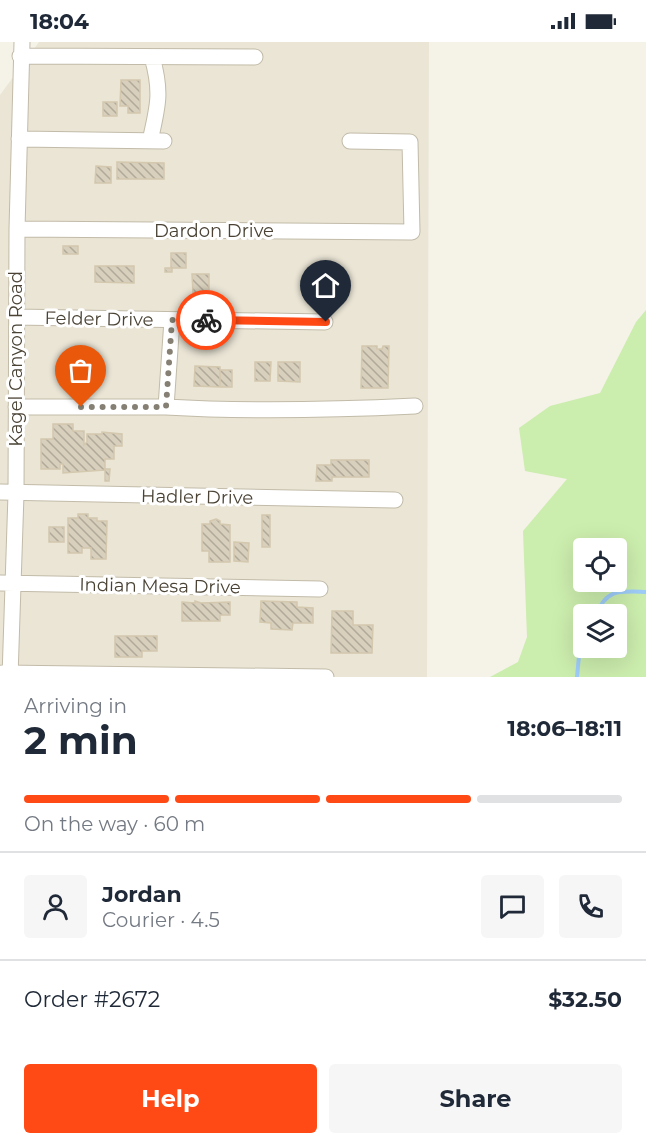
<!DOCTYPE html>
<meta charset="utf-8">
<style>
:root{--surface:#fff;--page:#f6f6f7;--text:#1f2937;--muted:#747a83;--line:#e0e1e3;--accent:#ff4a15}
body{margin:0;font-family:Montserrat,sans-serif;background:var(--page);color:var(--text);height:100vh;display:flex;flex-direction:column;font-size:22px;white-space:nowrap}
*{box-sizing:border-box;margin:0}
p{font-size:20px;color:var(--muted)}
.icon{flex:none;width:33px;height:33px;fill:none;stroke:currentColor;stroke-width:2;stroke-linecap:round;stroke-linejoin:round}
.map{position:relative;height:635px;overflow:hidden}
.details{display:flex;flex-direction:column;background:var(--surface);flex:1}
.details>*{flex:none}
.buttons{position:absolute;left:573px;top:496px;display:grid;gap:12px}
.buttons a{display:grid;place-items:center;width:54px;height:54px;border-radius:6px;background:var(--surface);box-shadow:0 6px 24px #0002;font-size:30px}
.pin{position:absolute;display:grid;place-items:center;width:51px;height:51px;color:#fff;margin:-62px -26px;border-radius:50% 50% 50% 0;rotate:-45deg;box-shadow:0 0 6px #0007}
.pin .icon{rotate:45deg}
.courier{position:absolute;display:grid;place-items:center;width:60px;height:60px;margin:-30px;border:4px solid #ff4a15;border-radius:50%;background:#fff;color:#222;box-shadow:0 2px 8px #0007}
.head em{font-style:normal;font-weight:700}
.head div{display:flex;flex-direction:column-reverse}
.head{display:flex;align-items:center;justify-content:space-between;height:102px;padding:0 24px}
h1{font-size:39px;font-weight:700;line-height:45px}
.bar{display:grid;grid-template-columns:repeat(4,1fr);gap:9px 6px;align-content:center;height:72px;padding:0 24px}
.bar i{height:8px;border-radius:4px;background:var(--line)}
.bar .selected{background:var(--accent)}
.bar p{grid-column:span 4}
.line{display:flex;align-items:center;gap:15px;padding:0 24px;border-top:2px solid var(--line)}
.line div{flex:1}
.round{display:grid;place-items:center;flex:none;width:63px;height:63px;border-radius:6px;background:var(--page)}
.button{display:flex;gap:12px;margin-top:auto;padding:12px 24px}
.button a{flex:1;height:69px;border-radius:6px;background:var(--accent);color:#fff;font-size:24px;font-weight:700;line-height:69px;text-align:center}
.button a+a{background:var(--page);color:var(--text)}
.status{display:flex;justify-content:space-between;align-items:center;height:42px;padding:0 30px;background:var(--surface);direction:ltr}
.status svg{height:16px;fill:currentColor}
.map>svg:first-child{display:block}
.residential{fill:#eae5d5}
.grass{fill:#cbedad;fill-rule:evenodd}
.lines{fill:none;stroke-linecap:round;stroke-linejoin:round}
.stream{stroke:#9eccf8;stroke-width:4}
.building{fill:url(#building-back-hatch);stroke:#d4c8ae;stroke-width:1.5}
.minor-casing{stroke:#c2bba9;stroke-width:17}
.minor{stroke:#fff;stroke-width:15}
.done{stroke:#868074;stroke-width:6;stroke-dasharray:0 10.8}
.route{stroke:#ff4a15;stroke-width:8}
.labels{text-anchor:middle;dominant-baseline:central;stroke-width:6;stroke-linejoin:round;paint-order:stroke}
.street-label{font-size:18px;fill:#4a4335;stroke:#fff}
</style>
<div class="status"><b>18:04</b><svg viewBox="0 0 49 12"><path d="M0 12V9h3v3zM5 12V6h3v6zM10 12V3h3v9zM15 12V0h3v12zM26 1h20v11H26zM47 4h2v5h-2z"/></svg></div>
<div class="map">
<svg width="646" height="635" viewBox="0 0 646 635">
<defs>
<pattern id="building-back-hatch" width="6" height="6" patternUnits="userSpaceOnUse" patternTransform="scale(1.5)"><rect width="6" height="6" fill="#d8cfbc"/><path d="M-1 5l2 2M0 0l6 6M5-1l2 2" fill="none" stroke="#b1aa9a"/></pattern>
</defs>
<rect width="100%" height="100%" fill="#f5f2e8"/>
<!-- residential -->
<path class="residential" d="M39 0H429L427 635H0V53Z"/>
<!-- grass -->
<path class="grass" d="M646 268V635H490L518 620 527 595 523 489 567 437 525 429 519 386 550 364 600 351 636 280ZM584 507H616V540H584ZM584 573H616V606H584Z"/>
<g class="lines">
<!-- stream -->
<path class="stream" d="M597 573C605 546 622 549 646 550
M577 635 579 614 584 606"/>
</g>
<!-- building -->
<path class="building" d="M121 38H140V71H128V64H120Z
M103 60H117V74H103Z
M117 120 164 121V137H117Z
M96 124 111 125V141H95Z
M63 204H78V212H63Z
M171 211H186V226H172V230H165V226H171Z
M95 224H134V241L95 240Z
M192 232H209V251H193Z
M362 304H377V307H382L383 304H389L388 346H361Z
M255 320H271L270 339H255Z
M278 320H300V340L278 339Z
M195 324 220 325V345L194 344Z
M220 328H232V345H220Z
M53 382H73V389H84V403L87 400V392H102V390L122 392V404H114V417H105V427H110L109 439H105V428L63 431V422H60V427H41V397H53Z
M331 418H369V435H332V439H316L317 423H331Z
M78 472H88V476H97V479H107L106 517H91V506H82V511H68V476H78Z
M262 473H270V505H262Z
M216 477 220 479V482L230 483V520H209V509H202V482H210V479Z
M49 485H64V500H49Z
M234 500 249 501 248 520 234 519Z
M195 559 201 561 230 560V573H220V579H182V560L195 561Z
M261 559 297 560V565L313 566V581H293L292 588 271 587V581L260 580Z
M332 569H353V583H373L372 611H331Z
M115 594H157V609H142V615H115Z"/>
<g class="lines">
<defs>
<path id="minor" d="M20 14 255 15
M19 97 164 99
M150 99C158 64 162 50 152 15
M17 187 412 190 410 100 350 99
M16 275 325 280
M172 278 166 365C249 370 332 368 415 364
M16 365H166
M0 450 395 458
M0 541 320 547
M2 631 326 635
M10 635 16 452 17 187 22 0"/>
</defs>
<!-- minor casing -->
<use href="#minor" class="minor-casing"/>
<!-- minor -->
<use href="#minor" class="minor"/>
</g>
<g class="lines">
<!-- done -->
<path class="done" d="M81 365H166L172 278H206"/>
<!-- route -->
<path class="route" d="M206 278 326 280"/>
</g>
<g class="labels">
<!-- street labels -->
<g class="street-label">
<text x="214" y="189">Dardon Drive</text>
<text transform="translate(99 277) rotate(1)">Felder Drive</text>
<text transform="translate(16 317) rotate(-90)">Kagel Canyon Road</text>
<text transform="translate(197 455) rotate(1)">Hadler Drive</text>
<text transform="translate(160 544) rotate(1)">Indian Mesa Drive</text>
</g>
</g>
</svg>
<div class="buttons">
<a><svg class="icon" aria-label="locate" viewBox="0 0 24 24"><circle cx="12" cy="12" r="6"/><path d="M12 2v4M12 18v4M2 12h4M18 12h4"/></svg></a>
<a><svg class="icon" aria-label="layers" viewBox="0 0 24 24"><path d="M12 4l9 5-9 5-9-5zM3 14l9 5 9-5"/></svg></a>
</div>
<div class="pin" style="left:81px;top:365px;background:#ea580c"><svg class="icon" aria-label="bag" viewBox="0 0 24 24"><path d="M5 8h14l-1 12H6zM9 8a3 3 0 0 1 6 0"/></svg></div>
<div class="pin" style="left:326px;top:280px;background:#1f2937"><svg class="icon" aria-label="home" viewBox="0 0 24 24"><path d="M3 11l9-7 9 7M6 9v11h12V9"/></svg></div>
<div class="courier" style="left:206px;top:278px"><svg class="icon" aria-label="bike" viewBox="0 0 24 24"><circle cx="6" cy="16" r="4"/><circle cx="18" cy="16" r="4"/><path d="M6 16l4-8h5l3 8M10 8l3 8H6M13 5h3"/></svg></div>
</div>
<section class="details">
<div class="head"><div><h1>2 min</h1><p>Arriving in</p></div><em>18:06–18:11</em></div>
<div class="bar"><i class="selected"></i><i class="selected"></i><i class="selected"></i><i></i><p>On the way · 60 m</p></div>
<div class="line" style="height:108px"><a class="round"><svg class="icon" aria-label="person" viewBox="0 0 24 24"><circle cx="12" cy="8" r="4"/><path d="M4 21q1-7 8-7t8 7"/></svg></a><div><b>Jordan</b><p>Courier · 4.5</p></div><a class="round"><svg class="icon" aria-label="chat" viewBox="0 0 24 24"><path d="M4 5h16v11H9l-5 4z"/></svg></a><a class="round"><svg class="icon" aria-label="phone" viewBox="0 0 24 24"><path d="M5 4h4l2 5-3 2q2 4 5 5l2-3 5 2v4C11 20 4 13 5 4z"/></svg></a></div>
<div class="line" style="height:78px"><div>Order #2672</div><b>$32.50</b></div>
<div class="button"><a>Help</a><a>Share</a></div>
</section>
